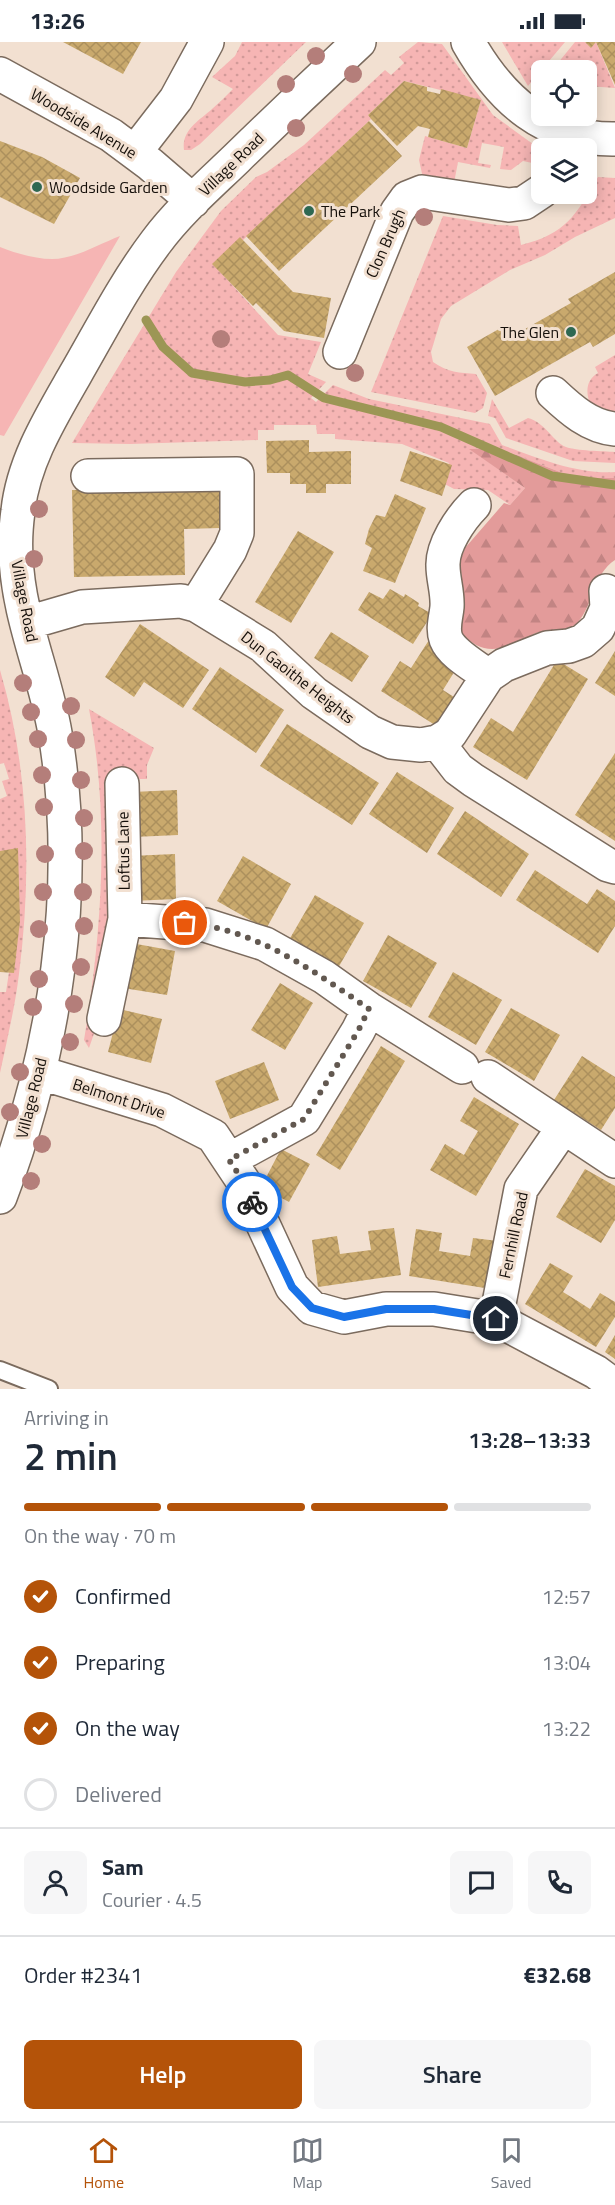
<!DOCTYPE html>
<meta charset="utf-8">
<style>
:root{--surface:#fff;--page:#f6f6f7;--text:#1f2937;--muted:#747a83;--line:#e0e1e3;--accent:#b45309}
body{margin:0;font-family:"Titillium Web",sans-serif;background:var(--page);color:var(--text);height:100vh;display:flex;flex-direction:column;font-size:22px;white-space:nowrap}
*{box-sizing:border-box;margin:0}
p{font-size:20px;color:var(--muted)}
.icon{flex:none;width:33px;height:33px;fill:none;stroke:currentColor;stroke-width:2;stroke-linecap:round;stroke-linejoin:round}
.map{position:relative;height:1347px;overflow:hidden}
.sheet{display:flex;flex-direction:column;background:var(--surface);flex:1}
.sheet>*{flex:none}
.controls{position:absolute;left:531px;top:18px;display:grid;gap:12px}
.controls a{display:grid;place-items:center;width:66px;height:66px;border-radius:9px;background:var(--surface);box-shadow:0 3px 15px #0003;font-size:30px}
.pin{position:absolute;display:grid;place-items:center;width:51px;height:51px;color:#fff;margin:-26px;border:3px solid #fff;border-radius:50%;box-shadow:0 2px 6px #0007}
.courier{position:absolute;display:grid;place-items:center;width:60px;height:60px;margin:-30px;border:4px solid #1a73e8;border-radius:50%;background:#fff;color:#222;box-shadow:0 2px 8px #0007}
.headline em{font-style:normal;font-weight:600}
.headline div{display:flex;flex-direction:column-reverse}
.headline{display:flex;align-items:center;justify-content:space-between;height:102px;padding:0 24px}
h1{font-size:39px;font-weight:600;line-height:45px}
.bar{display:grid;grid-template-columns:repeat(4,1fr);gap:9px 6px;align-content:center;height:72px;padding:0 24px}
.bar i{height:8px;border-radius:4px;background:var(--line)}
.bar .active{background:var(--accent)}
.bar p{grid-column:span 4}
.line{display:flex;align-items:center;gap:15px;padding:0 24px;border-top:2px solid var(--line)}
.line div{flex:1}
.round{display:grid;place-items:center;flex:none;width:63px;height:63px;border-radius:9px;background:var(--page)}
ol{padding:0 24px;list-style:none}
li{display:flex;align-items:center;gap:18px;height:66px}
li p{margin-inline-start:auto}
li .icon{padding:6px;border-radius:50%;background:var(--accent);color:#fff;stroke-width:4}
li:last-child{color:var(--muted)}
li i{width:33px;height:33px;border:3px solid var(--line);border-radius:50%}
.button{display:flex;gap:12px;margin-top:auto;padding:12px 24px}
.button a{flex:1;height:69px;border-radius:9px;background:var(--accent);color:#fff;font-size:24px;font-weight:600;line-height:69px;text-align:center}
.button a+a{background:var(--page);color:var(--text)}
.status{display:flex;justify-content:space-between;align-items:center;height:42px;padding:0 30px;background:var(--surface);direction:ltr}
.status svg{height:16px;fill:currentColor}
.tab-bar{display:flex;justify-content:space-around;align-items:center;height:84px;border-top:2px solid var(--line);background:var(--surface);font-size:16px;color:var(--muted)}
.tab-bar a{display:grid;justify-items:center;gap:3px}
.tab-bar .active{color:var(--accent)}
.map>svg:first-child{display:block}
.grass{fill:url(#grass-dots)}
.forest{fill:url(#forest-firs)}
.green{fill:#f6b5b4}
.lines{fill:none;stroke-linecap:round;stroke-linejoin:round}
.stream{stroke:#9c9655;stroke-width:9}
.building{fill:url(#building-cross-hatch)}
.service-casing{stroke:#7b6b5e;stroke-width:20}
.minor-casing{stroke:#7b6b5e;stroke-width:36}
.service{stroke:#fff;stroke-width:16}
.minor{stroke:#fff;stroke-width:33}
.tree{fill:#b47e7a}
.done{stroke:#625850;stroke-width:6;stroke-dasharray:0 10.8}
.route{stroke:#1a73e8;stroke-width:8}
.poi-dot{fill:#2e6852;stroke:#f2e0d1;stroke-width:2}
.labels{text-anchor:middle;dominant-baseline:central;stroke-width:6;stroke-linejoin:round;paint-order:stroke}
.street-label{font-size:16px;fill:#150f0a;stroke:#f2e0d1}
.poi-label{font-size:16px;fill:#150f0a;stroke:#f2e0d1;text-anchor:start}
</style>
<div class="status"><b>13:26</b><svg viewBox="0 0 49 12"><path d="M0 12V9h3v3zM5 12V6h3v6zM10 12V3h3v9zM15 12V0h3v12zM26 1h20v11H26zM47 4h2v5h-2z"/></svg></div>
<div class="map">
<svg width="615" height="1347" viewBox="0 0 615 1347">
<defs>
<pattern id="grass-dots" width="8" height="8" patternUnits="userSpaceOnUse" patternTransform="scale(1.5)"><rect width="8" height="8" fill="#f6b5b4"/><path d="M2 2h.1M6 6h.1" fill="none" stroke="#d29a99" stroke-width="1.8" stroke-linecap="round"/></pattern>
<pattern id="forest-firs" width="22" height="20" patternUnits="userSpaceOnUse" patternTransform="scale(1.5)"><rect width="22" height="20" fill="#e39b9a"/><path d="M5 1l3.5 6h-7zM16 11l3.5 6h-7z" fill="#c28483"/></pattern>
<pattern id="building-cross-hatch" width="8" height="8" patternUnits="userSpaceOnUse" patternTransform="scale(1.5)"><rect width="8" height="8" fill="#c9a96d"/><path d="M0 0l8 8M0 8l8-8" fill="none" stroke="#ac905d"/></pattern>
</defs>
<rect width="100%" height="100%" fill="#f2e0d1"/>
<!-- grass -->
<path class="grass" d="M242 0H306L200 102 191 108H184C181 88 200 78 212 67 219 61 226 54 233 47L212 35 235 14Z
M418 0 442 2 493 73 537 105 540 109 537 122 523 119 511 128 500 127 504 105 482 101 478 121 491 123 490 126 458 120 454 141 423 136 419 118 425 94 467 106 481 58 404 39 368 73 371 77 369 79 243 198 213 222 278 293 321 300 308 332 326 340 311 356 316 360 333 343 369 357 490 382 502 403C539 416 575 432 615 430V436H586L560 430 498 406 470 407 525 446 510 463 488 448 454 447 441 440 449 421 402 402 335 397V392H317L316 383H274V388H258V398L130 402 72 401 176 230 221 169 256 135 267 130 304 103 385 28 391 33 404 21 399 15Z
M502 0H565L528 44Z
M575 0H585L591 5 596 0 615 46 587 44 586 28H555L553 27Z
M598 135 615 136V176L575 195 545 213 510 228 451 264 441 277 431 310 433 320C447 330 460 331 476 332L487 351 483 366 475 371 371 350 443 174 497 183 518 184 521 203C566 192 576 173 598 135Z
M615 313V379L590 361C585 349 587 337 598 331L595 325Z
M492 357 509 386 528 376C546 381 553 400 566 405 576 409 603 409 615 410V421L573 419 506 396 495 376 488 374Z
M0 628C29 727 32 830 19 932 15 965 7 998 0 1031V950H6L15 890 0 827V757L7 754 2 739 9 737 4 721 0 722Z
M89 667 154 706 147 723V737H117L110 828 106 957 89 1006 84 998C102 889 110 776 89 667Z"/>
<!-- forest -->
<path class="forest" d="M498 406 560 430 586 436H615V518C593 532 594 562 578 580 569 590 552 588 539 590 532 592 525 597 518 600 494 611 479 610 460 590L464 556 460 520 465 506 504 461 510 463 525 446 469 407Z"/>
<!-- green -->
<path class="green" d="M120 194 4 394 0 393V205C15 211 35 217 52 217 75 217 99 202 120 194Z"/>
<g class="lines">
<!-- stream -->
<path class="stream" d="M146 278 163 305 192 331 245 340 270 338 288 333 324 356 441 385 552 434 615 443"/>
</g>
<!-- building -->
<path class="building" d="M63 0H141L123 32Z
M585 0H615V43L596 0 591 6Z
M404 39 427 45V49L440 52 441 47 481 58 467 106 428 95 430 87 418 84 397 104 371 77 368 73Z
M369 79 402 114 279 229 246 194Z
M0 99 42 115 80 136 54 182 0 155Z
M240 195 293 250 331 256 324 296 284 289 256 261 253 264 212 222Z
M615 230V292L593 305 590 300 495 354 467 305 506 283 515 299 528 292 525 287 571 261 568 257Z
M309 398V410L351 409V442H326V451H306V442H290V431H267L266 399Z
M410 409 452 423 442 454 400 439Z
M219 445 220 486 184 487 185 533 74 535 72 448Z
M395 452 426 466 395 541 363 529 372 506 365 502 369 487 376 473 385 475Z
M298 489 334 510 291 581 255 560Z
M390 547 404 555 405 552 419 561 418 564 432 572 413 602 358 568 369 550 383 557Z
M140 582 209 628 183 666 144 640 134 655 105 635Z
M331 590 369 614 352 640 314 616Z
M429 598 461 619 443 648 454 655 435 683 381 649 400 619 411 626Z
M615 609V654L595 641Z
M557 618 588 637 527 738 473 705 491 676 513 690Z
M220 625 284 668 256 711 192 667Z
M287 682 379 741 352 783 260 724Z
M615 711V799L575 773Z
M397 730 454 766 427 811 369 772Z
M177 748 178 793 134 795 132 750Z
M465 769 529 812 501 855 437 812Z
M18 806 20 879 14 931 0 930V809Z
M175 812 176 857 132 859 130 814Z
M243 814 291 842 266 887 217 859Z
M535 828 587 862 597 847 615 859V884L598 911 516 858Z
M315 853 364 881 338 926 289 898Z
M388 893 437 921 411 966 363 939Z
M131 901 175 909 167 953 123 946Z
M453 930 502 958 476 1003 428 975Z
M280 941 313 961 285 1008 251 988Z
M511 966 560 993 534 1039 485 1010Z
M119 967 162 977 151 1021 108 1010Z
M381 1004 405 1019 340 1128 316 1113Z
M582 1014 615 1035V1066L601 1088 554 1058Z
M264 1020 279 1058 230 1077 215 1039Z
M474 1055 519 1082 476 1154 430 1128 445 1102 464 1113 478 1089 460 1079Z
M281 1107 310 1122 289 1160 261 1145Z
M585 1127 615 1144V1178L601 1201 556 1175Z
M394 1186 401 1233 318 1245 312 1198 337 1194 340 1212 371 1208 368 1189Z
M416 1187 442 1191 439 1209 470 1214 473 1196 498 1199 491 1247 409 1234Z
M550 1221 573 1234 563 1250 576 1258 590 1267 600 1251 615 1260V1275L596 1305 525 1262Z
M615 1293V1317L605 1310Z"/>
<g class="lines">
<defs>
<path id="service" d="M0 1328 49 1347"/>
<path id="minor" d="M468 0C501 58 545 98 615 97
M0 32 111 93 150 122 193 159
M135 110 176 57 207 0
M340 310 397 170 407 156 422 150 509 163 524 161 542 149
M553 351C570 367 590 385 615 387
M88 434 237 432V491L230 508 196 563
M474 463C460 477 442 504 443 524 443 537 448 551 447 565 446 576 442 586 446 597 452 612 475 624 488 634
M27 581 82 565 181 559 196 563 263 604 314 651 370 690 392 700 421 703 437 700 450 692 488 634 504 623 547 606 569 604 583 599 598 586 607 566 606 549
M437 700 458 727 473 738 608 823 615 825
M125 877 205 883 265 902 324 935 369 967 462 1025
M104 977 125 877 122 742
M38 1030 162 1068 213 1094 243 1139 292 1245 312 1266 344 1275 386 1267H434L496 1277 596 1330 615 1344
M488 1035 615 1119
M229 1118 304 1077 358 989 369 967
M0 1155C55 1011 81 845 55 691 45 632 18 575 16 514 15 500 16 484 18 469 23 420 51 375 75 333 101 288 125 241 156 200 179 169 209 143 237 116 277 77 318 38 359 0
M496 1277 521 1147 563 1086"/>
</defs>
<!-- service casing -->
<use href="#service" class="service-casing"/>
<!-- minor casing -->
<use href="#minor" class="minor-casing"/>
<!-- service -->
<use href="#service" class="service"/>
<!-- minor -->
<use href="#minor" class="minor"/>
</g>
<!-- trees -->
<g class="tree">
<circle cx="316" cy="14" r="9"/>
<circle cx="353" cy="32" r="9"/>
<circle cx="286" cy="42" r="9"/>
<circle cx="296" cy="86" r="9"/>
<circle cx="424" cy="175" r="9"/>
<circle cx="221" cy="297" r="9"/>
<circle cx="355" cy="331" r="9"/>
<circle cx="39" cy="467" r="9"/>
<circle cx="34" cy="517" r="9"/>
<circle cx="23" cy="641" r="9"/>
<circle cx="71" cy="664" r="9"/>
<circle cx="31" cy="670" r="9"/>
<circle cx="38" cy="697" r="9"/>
<circle cx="76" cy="698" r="9"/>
<circle cx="42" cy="733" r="9"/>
<circle cx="81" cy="738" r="9"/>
<circle cx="44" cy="765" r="9"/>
<circle cx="84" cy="776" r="9"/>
<circle cx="84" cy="809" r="9"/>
<circle cx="45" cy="812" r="9"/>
<circle cx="43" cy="850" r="9"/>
<circle cx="83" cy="850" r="9"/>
<circle cx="84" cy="884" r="9"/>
<circle cx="39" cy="887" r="9"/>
<circle cx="81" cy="925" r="9"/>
<circle cx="39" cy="937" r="9"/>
<circle cx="74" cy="962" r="9"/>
<circle cx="33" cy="965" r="9"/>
<circle cx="70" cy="1000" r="9"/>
<circle cx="20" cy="1030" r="9"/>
<circle cx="10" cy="1070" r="9"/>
<circle cx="42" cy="1102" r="9"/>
<circle cx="31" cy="1139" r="9"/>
</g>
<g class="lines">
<!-- done -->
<path class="done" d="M185 881C254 886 314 929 369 967L358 989 304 1077 229 1118 243 1139 252 1160"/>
<!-- route -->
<path class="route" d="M252 1160 292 1245 312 1266 344 1275 386 1267H434L496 1277"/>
</g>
<!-- markers -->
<g class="poi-dot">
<circle cx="37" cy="145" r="6"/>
<circle cx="309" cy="169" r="6"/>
<circle cx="571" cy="290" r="6"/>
</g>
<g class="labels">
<!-- street labels -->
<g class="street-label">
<text transform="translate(84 81) rotate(31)">Woodside Avenue</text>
<text transform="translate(231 122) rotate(-44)">Village Road</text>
<text transform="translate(385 201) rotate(-66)">Clon Brugh</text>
<text transform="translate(25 559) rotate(79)">Village Road</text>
<text transform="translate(298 635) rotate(38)">Dun Gaoithe Heights</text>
<text transform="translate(123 809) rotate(-91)">Loftus Lane</text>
<text transform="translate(31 1056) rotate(-76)">Village Road</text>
<text transform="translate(119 1056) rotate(18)">Belmont Drive</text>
<text transform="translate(513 1193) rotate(-78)">Fernhill Road</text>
</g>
<!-- poi labels -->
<g class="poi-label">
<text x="49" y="145">Woodside Garden</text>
<text x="321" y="169">The Park</text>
<text x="559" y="290" text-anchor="end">The Glen</text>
</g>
</g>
</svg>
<div class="controls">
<a><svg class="icon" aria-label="locate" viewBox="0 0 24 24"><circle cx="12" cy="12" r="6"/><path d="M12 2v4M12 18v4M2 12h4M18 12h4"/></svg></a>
<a><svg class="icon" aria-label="layers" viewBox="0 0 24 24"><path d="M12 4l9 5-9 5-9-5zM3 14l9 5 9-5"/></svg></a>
</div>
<div class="pin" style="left:185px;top:881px;background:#ea580c"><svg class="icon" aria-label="bag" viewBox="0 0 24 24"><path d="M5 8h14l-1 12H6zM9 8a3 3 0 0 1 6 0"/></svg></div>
<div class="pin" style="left:496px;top:1277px;background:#1f2937"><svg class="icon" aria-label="home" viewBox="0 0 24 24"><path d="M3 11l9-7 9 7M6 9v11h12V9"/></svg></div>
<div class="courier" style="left:252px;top:1160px"><svg class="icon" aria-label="bike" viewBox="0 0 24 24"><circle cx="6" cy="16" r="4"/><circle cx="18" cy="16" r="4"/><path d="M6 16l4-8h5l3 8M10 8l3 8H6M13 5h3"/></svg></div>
</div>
<section class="sheet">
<div class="headline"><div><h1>2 min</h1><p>Arriving in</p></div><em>13:28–13:33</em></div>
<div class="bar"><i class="active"></i><i class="active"></i><i class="active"></i><i></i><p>On the way · 70 m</p></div>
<ol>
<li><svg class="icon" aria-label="check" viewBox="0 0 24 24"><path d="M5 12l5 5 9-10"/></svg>Confirmed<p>12:57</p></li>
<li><svg class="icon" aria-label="check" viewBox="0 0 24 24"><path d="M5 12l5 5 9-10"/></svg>Preparing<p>13:04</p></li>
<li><svg class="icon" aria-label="check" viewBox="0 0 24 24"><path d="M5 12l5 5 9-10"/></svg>On the way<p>13:22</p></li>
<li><i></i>Delivered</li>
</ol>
<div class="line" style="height:108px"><a class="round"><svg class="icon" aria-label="person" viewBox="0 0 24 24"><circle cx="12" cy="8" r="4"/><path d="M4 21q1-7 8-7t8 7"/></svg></a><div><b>Sam</b><p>Courier · 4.5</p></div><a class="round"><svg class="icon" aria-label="chat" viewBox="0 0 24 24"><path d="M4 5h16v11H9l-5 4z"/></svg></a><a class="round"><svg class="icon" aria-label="phone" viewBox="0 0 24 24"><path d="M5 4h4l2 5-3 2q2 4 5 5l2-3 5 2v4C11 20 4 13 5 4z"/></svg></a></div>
<div class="line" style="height:78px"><div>Order #2341</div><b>€32.68</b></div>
<div class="button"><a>Help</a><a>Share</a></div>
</section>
<nav class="tab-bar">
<a class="active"><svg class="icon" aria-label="home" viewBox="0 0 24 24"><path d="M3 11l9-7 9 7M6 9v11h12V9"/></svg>Home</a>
<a><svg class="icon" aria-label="map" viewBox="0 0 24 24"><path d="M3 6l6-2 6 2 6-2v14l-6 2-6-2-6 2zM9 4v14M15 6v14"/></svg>Map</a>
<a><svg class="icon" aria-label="saved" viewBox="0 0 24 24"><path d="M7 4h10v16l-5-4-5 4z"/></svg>Saved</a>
</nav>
